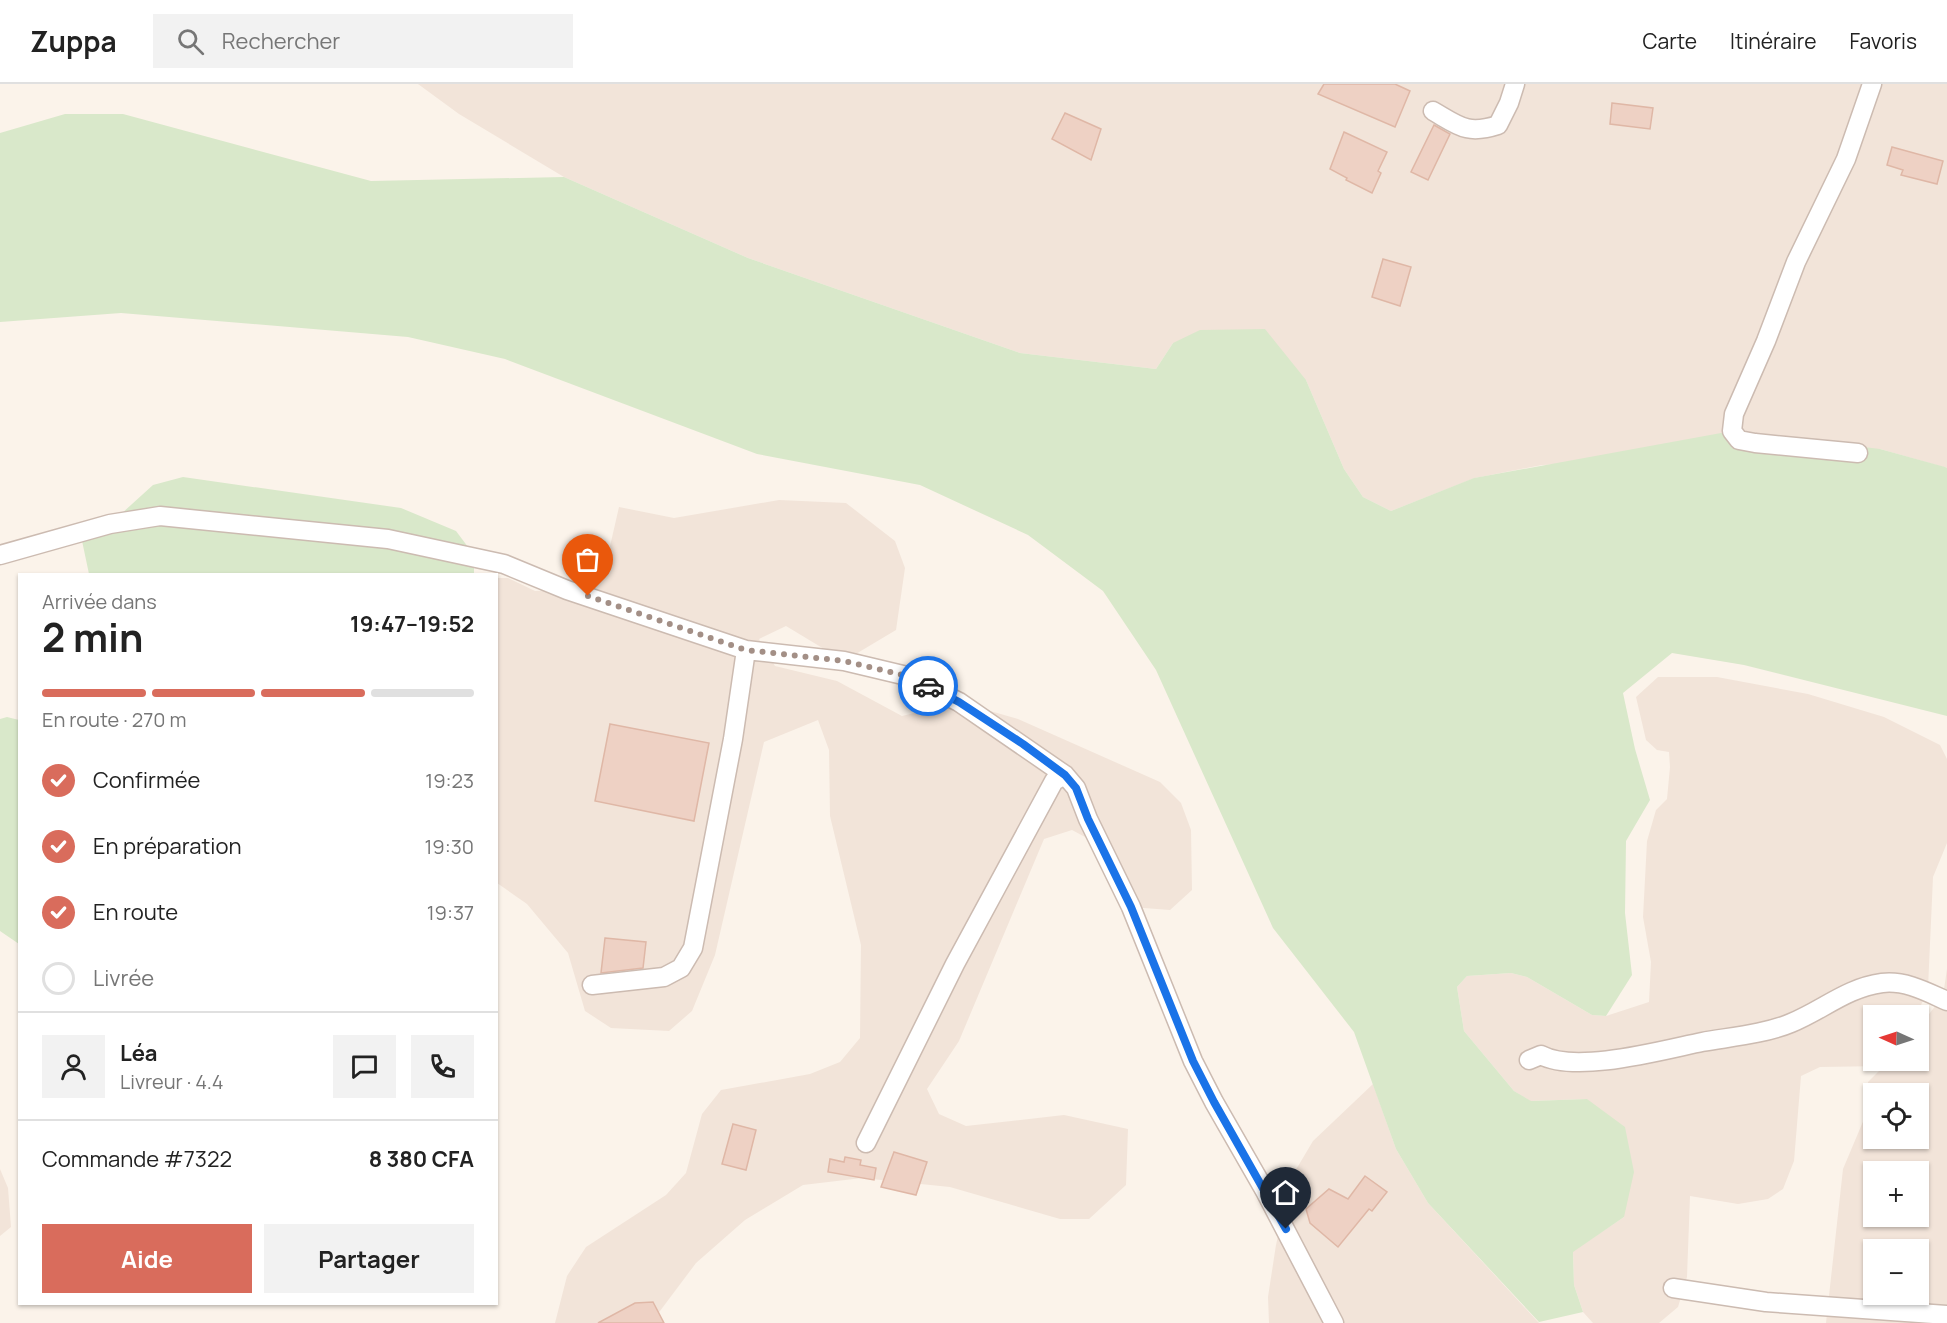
<!DOCTYPE html>
<html lang="fr">
<meta charset="utf-8">
<style>
:root{--surface:#fff;--page:#f2f2f2;--text:#222;--muted:#767676;--line:#e0e0e0;--accent:#d96c5c}
body{margin:0;font-family:Manrope,sans-serif;background:var(--page);color:var(--text);height:100vh;display:flex;flex-direction:column;font-size:22px;white-space:nowrap}
*{box-sizing:border-box;margin:0}
p{font-size:20px;color:var(--muted)}
.icon{flex:none;width:33px;height:33px;fill:none;stroke:currentColor;stroke-width:2;stroke-linecap:round;stroke-linejoin:round}
.map{position:relative;flex:1;overflow:hidden}
.panel{position:absolute;left:18px;top:489px;width:480px;height:732px;display:flex;flex-direction:column;background:var(--surface);border-radius:0px;box-shadow:0 2px 4px #0004}
.panel>*{flex:none}
.needle{width:39px;rotate:273deg}
.tools{position:absolute;left:1863px;top:921px;display:grid;gap:12px}
.tools a{display:grid;place-items:center;width:66px;height:66px;border-radius:0px;background:var(--surface);box-shadow:0 2px 4px #0004;font-size:30px}
.pin{position:absolute;display:grid;place-items:center;width:51px;height:51px;color:#fff;margin:-62px -26px;border-radius:50% 50% 50% 0;rotate:-45deg;box-shadow:0 0 6px #0007}
.pin .icon{rotate:45deg}
.courier{position:absolute;display:grid;place-items:center;width:60px;height:60px;margin:-30px;border:4px solid #1a73e8;border-radius:50%;background:#fff;color:#222;box-shadow:0 2px 8px #0007}
.head em{font-style:normal;font-weight:700}
.head div{display:flex;flex-direction:column-reverse}
.head{display:flex;align-items:center;justify-content:space-between;height:102px;padding:0 24px}
h1{font-size:39px;font-weight:700;line-height:45px}
.bar{display:grid;grid-template-columns:repeat(4,1fr);gap:9px 6px;align-content:center;height:72px;padding:0 24px}
.bar i{height:8px;border-radius:4px;background:var(--line)}
.bar .current{background:var(--accent)}
.bar p{grid-column:span 4}
.line{display:flex;align-items:center;gap:15px;padding:0 24px;border-top:2px solid var(--line)}
.line div{flex:1}
.round{display:grid;place-items:center;flex:none;width:63px;height:63px;border-radius:0px;background:var(--page)}
ol{padding:0 24px;list-style:none}
li{display:flex;align-items:center;gap:18px;height:66px}
li p{margin-inline-start:auto}
li .icon{padding:6px;border-radius:50%;background:var(--accent);color:#fff;stroke-width:4}
li:last-child{color:var(--muted)}
li i{width:33px;height:33px;border:3px solid var(--line);border-radius:50%}
.cta{display:flex;gap:12px;margin-top:auto;padding:12px 24px}
.cta a{flex:1;height:69px;border-radius:0px;background:var(--accent);color:#fff;font-size:24px;font-weight:700;line-height:69px;text-align:center}
.cta a+a{background:var(--page);color:var(--text)}
header{display:flex;align-items:center;gap:36px;box-sizing:border-box;height:84px;padding:0 30px;background:var(--surface);border-bottom:2px solid var(--line)}
header strong{font-size:28px}
nav{display:flex;gap:33px;margin-inline-start:auto;font-size:21px}
.search{width:420px;height:54px;background:var(--page);display:flex;align-items:center;gap:15px;box-sizing:border-box;padding:0 21px;border-radius:0px;color:var(--muted);font-size:22px}
.map>svg:first-child{display:block}
.residential{fill:#f2e4d9;fill-rule:evenodd}
.green{fill:#d9e8ca}
.building{fill:#eed1c4;stroke:#dfb7a6;stroke-width:1.5}
.lines{fill:none;stroke-linecap:round;stroke-linejoin:round}
.minor-casing{stroke:#ccbbb1;stroke-width:21}
.minor{stroke:#fff;stroke-width:18}
.done{stroke:#a38f86;stroke-width:6;stroke-dasharray:0 10.8}
.route{stroke:#1a73e8;stroke-width:8}
</style>
<header>
<strong>Zuppa</strong>
<div class="search"><svg class="icon" aria-label="search" viewBox="0 0 24 24"><circle cx="10" cy="10" r="6"/><path d="M15 15l6 6"/></svg>Rechercher</div>
<nav><a>Carte</a><a>Itinéraire</a><a>Favoris</a></nav>
</header>
<div class="map">
<svg width="1947" height="1239" viewBox="0 0 1947 1239">
<rect width="100%" height="100%" fill="#fbf3ea"/>
<!-- residential -->
<path class="residential" d="M418 0H1947V384L1880 365 1542 381 1475 394 1391 427 1363 413 1344 385 1306 296 1173 259 1156 285 1020 269 748 174 564 93 459 30Z
M779 416 846 419 895 457 905 484 896 546 844 577 786 542 759 555 775 582 837 597 902 632 959 618 1018 635 1160 698 1181 719 1191 746 1192 806 1170 826 1131 823 1100 761 1072 746 1044 755 959 957 927 1005 939 1030 966 1042 1064 1031 1128 1045 1126 1101 1089 1135H1060L950 1103 862 1094 803 1101 745 1136 696 1179 651 1239H555L567 1192 586 1163 666 1111 686 1089 702 1030 721 1006 810 990 840 978 860 954 861 861 830 732 829 666 818 636 764 658 715 871 692 927 669 947 611 944 585 927 568 869 527 820 497 799 496 494H508L535 507 567 506 605 484 619 423 674 434Z
M1658 593H1717L1808 610 1884 633 1940 661 1947 675V759L1933 793 1928 904 1917 931 1874 932V976L1903 977 1908 978V977L1918 976 1919 943 1943 912 1947 885V1231L1921 1229 1920 1239H1826L1843 1085 1867 1028 1868 998 1884 982 1820 983 1801 992 1794 1077 1783 1105 1768 1115 1738 1120 1690 1112 1687 1193 1678 1223 1659 1239H1593L1583 1228 1574 1201 1573 1167 1624 1133 1587 1015 1530 1017 1514 1007 1464 947 1457 903 1467 892 1511 889 1527 893 1592 931 1606 932 1649 918 1651 878 1643 833 1647 757 1656 726 1667 715 1670 683 1669 668 1657 666 1646 656 1636 613ZM1874 1010H1918V1054H1874ZM1874 1088H1918V1132H1874ZM1874 1166H1918V1210H1874Z
M1373 1000 1396 1065 1428 1119 1539 1239H1269L1268 1213 1276 1161 1291 1094 1313 1057Z
M0 1085 8 1104 11 1143 0 1152Z"/>
<!-- green -->
<path class="green" d="M65 30H123L371 97 564 93 748 174 1020 269 1156 285 1173 259 1200 246 1265 245 1306 296 1344 385 1363 413 1391 427 1474 394 1732 347 1880 365 1945 383 1947 384V632L1744 581 1672 569 1623 609 1635 665 1650 716 1626 757 1625 829 1632 891 1606 932 1592 931 1527 893 1511 889 1467 892 1457 903 1464 947 1514 1007 1531 1017 1587 1015 1625 1043 1634 1088 1624 1133 1573 1168 1574 1201 1583 1228 1539 1238 1428 1119 1396 1065 1354 948 1273 844 1156 586 1103 507 1028 451 920 401 757 370 505 275 408 253 121 229 0 238V49Z
M183 393 401 424 456 447 474 471V490H89L81 452 110 440 153 401Z
M7 633 19 636V860L0 847V635Z"/>
<!-- building -->
<path class="building" d="M1324 0H1395L1410 7 1395 43 1318 10Z
M1612 19 1653 24 1650 45 1610 40Z
M1065 29 1101 45 1091 76 1052 55Z
M1434 41 1450 50 1428 96 1411 88Z
M1344 48 1387 68 1378 87 1381 89 1372 109 1346 96 1347 94 1330 85Z
M1892 63 1943 77 1937 100 1901 91 1903 86 1887 81Z
M1383 175 1411 183 1400 222 1372 213Z
M610 640 709 659 694 737 595 717Z
M605 854 646 858 643 884 601 889Z
M733 1040 756 1046 746 1086 722 1080Z
M894 1068 927 1078 916 1111 881 1103Z
M845 1073 861 1076 860 1081 876 1084 874 1096 828 1088 830 1075 844 1078Z
M1365 1092 1387 1108 1372 1127 1369 1125 1338 1163 1310 1139 1306 1125 1329 1105 1348 1115Z
M653 1218 664 1239H598L635 1219Z"/>
<g class="lines">
<defs>
<path id="minor" d="M1433 27C1459 42 1467 51 1498 41L1509 19 1515 0
M1858 369 1755 359 1739 356 1732 347 1734 330 1766 257 1796 178 1846 75 1872 0
M0 471 110 440 160 432 388 455 504 480 567 506 746 566 844 577 907 592 959 618 1065 691 1076 704 1088 735 1131 823 1193 977 1214 1018 1265 1107 1334 1239
M592 901 664 893 681 884 693 864 733 655 746 566
M1529 976 1541 971C1576 990 1663 966 1702 958 1730 953 1765 950 1791 939 1823 926 1846 904 1882 899 1905 896 1927 908 1947 917
M866 1059 955 880 1054 697 1065 691
M1673 1204 1766 1218 1947 1231"/>
</defs>
<!-- minor casing -->
<use href="#minor" class="minor-casing"/>
<!-- minor -->
<use href="#minor" class="minor"/>
</g>
<g class="lines">
<!-- done -->
<path class="done" d="M588 512 746 566 844 577 907 592 928 602"/>
<!-- route -->
<path class="route" d="M928 602 959 618 1023 660 1065 691 1076 704 1088 735 1131 823 1193 977 1214 1018 1286 1145"/>
</g>
</svg>
<div class="tools">
<a><svg class="needle" viewBox="-14 -14 28 28"><path d="M0-13l5 13h-10z" fill="#e53935"/><path d="M0 13l5-13h-10z" fill="#767676"/></svg></a>
<a><svg class="icon" aria-label="locate" viewBox="0 0 24 24"><circle cx="12" cy="12" r="6"/><path d="M12 2v4M12 18v4M2 12h4M18 12h4"/></svg></a>
<a>+</a>
<a>−</a>
</div>
<div class="pin" style="left:588px;top:512px;background:#ea580c"><svg class="icon" aria-label="bag" viewBox="0 0 24 24"><path d="M5 8h14l-1 12H6zM9 8a3 3 0 0 1 6 0"/></svg></div>
<div class="pin" style="left:1286px;top:1145px;background:#1f2937"><svg class="icon" aria-label="home" viewBox="0 0 24 24"><path d="M3 11l9-7 9 7M6 9v11h12V9"/></svg></div>
<div class="courier" style="left:928px;top:602px"><svg class="icon" aria-label="car" viewBox="0 0 24 24"><path d="M5 17H2v-5l4-1 3-4h7l3 4 3 1v5h-3M9 17h6M6 11h13"/><circle cx="7" cy="17" r="2"/><circle cx="17" cy="17" r="2"/></svg></div>
<section class="panel">
<div class="head"><div><h1>2 min</h1><p>Arrivée dans</p></div><em>19:47–19:52</em></div>
<div class="bar"><i class="current"></i><i class="current"></i><i class="current"></i><i></i><p>En route · 270 m</p></div>
<ol>
<li><svg class="icon" aria-label="check" viewBox="0 0 24 24"><path d="M5 12l5 5 9-10"/></svg>Confirmée<p>19:23</p></li>
<li><svg class="icon" aria-label="check" viewBox="0 0 24 24"><path d="M5 12l5 5 9-10"/></svg>En préparation<p>19:30</p></li>
<li><svg class="icon" aria-label="check" viewBox="0 0 24 24"><path d="M5 12l5 5 9-10"/></svg>En route<p>19:37</p></li>
<li><i></i>Livrée</li>
</ol>
<div class="line" style="height:108px"><a class="round"><svg class="icon" aria-label="person" viewBox="0 0 24 24"><circle cx="12" cy="8" r="4"/><path d="M4 21q1-7 8-7t8 7"/></svg></a><div><b>Léa</b><p>Livreur · 4.4</p></div><a class="round"><svg class="icon" aria-label="chat" viewBox="0 0 24 24"><path d="M4 5h16v11H9l-5 4z"/></svg></a><a class="round"><svg class="icon" aria-label="phone" viewBox="0 0 24 24"><path d="M5 4h4l2 5-3 2q2 4 5 5l2-3 5 2v4C11 20 4 13 5 4z"/></svg></a></div>
<div class="line" style="height:78px"><div>Commande #7322</div><b>8 380 CFA</b></div>
<div class="cta"><a>Aide</a><a>Partager</a></div>
</section>
</div>
